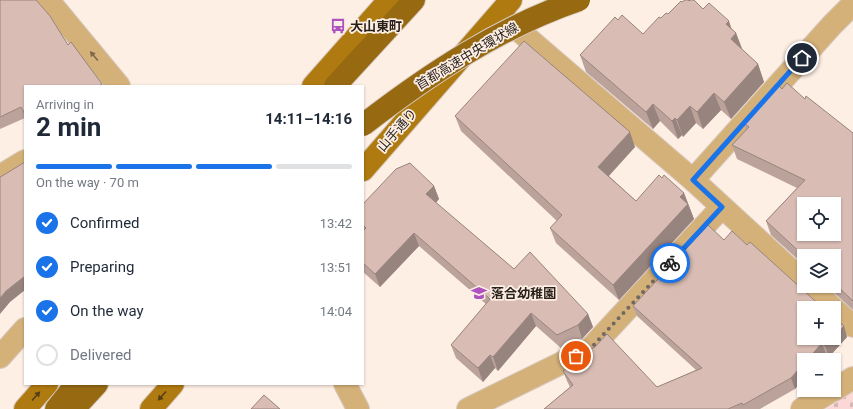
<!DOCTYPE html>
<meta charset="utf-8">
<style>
:root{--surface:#fff;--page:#f6f6f7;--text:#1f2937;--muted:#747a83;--line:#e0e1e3;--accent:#1a73e8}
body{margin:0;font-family:Roboto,"Noto Sans JP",sans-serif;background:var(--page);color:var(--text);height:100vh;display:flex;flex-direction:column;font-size:15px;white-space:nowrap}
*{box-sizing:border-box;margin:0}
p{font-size:13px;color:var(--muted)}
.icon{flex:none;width:22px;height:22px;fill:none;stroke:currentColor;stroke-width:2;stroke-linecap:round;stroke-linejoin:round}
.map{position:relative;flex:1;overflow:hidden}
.drawer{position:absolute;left:24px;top:85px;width:340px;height:300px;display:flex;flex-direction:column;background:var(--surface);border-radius:0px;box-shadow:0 1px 3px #0004}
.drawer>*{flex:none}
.buttons{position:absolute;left:797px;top:197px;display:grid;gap:8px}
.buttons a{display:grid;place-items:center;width:44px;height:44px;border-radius:0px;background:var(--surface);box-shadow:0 1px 3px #0004;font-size:20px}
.pin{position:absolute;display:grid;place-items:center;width:34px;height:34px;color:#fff;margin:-17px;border:2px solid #fff;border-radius:50%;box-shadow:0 1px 4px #0007}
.courier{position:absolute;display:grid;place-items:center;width:40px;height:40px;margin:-20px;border:3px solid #1a73e8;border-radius:50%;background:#fff;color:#222;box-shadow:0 1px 5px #0007}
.overview em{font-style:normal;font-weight:700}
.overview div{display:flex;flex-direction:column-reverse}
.overview{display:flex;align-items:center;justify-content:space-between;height:68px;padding:0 12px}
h1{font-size:26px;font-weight:700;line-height:30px}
.bar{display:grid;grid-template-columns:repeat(4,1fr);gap:6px 4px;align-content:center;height:48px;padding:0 12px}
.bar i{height:5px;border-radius:3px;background:var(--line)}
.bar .current{background:var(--accent)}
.bar p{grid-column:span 4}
ol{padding:0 12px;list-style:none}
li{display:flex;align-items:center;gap:12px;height:44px}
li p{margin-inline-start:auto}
li .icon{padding:4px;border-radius:50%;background:var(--accent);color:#fff;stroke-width:4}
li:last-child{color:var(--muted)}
li i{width:22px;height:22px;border:2px solid var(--line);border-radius:50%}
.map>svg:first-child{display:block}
.cemetery{fill:url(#cemetery-stones)}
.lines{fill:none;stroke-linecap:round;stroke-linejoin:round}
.minor-casing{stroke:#d7cac0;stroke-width:24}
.tertiary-casing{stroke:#d7cac0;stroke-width:24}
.primary-casing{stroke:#d7cac0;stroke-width:24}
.motorway-casing{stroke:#d7cac0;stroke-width:24}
.minor{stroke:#d5b17a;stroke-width:22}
.tertiary{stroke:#d5b17a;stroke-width:22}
.primary{stroke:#af7a0f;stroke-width:22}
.motorway{stroke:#976a12;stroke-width:22}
.motorway-bridge-casing{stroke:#d7cac0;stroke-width:24;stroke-linecap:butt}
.motorway-bridge{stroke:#976a12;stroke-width:22}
.wall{fill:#bba39b}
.shaded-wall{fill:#98847e}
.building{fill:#d9bdb4;stroke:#98847e;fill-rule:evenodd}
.oneway{fill:#7e6849}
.oneway2{fill:#573f15}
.done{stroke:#726860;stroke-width:4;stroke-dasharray:0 7.2}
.route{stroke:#1a73e8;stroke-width:5}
.labels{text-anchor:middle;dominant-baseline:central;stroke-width:3.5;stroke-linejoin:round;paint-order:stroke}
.poi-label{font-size:13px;font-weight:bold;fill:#271f18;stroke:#feefe5;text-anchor:start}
.street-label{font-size:13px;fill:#271f18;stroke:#feefe5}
</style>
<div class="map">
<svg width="853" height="409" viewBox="0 0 853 409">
<defs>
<pattern id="cemetery-stones" width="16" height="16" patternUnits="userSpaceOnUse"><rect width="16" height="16" fill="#fbd7d6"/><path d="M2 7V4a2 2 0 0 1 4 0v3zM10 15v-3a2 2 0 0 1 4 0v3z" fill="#d7b8b7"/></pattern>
</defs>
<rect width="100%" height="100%" fill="#feefe5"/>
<!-- cemetery -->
<path class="cemetery" d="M853 392V409H826Z"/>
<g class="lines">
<defs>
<path id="minor" d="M48 0 119 86
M502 16 693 180 804 282
M0 176 25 161
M693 180 832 25 853 4
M809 286 833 308
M834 309 853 326
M0 357 25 329
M468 409 590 349 722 207"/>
<path id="tertiary" d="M345 384 358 409
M834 390 853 378
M802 409 833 390"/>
<path id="primary" d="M313 86 389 0
M363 170 511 0
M25 409 47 384
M151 409 173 384"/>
<path id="motorway" d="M335 86 414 0
M56 409 76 384
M74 409 97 384"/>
</defs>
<!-- minor casing -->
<use href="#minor" class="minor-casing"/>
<!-- tertiary casing -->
<use href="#tertiary" class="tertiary-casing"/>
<!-- primary casing -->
<use href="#primary" class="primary-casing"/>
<!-- motorway casing -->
<use href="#motorway" class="motorway-casing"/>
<!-- minor -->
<use href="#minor" class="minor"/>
<!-- tertiary -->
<use href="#tertiary" class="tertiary"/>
<!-- primary -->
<use href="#primary" class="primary"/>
<!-- motorway -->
<use href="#motorway" class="motorway"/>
<defs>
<path id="motorway-bridge" d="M363 125C429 74 500 27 579 0"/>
</defs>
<!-- motorway-bridge casing -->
<use href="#motorway-bridge" class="motorway-bridge-casing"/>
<!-- motorway-bridge -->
<use href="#motorway-bridge" class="motorway-bridge"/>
</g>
<!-- wall -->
<path class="wall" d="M0 0 68 45 102 84 103 86H25V118L0 129Z
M682 2 732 29 736 33 742 50 758 64 764 82 731 119 721 110 703 129 696 123 683 137 682 135 678 139 660 121 653 129 586 72 580 55 618 20 643 34 661 18 668 14Z
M782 89 805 99 853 133V310L827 286H834V256H804V265L771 235 766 221 797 188 737 159 732 145 746 129 744 123Z
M455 116 635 147 609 176 636 201 684 193 694 219 619 300 556 243 550 228 557 221 461 131Z
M434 186 439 199 436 203 514 269 588 314 593 327 582 339 562 349 536 326 498 371 495 368 483 382 456 358 451 345 486 304 419 246 380 287 363 272V204Z
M724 240 747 245 844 326 847 337 829 357 826 354 795 389 760 409H544L570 387 567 381 563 371 580 358 579 355 657 387 696 370 637 316 633 306Z"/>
<!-- shaded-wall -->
<path class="shaded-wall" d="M729 21 734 36 736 33 743 51 731 39 726 24Z
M758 64 764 82 731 119 724 102Z
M714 93 721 110 703 129 697 112Z
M653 104 660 121 653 129 646 112Z
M690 106 696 123 683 137 677 120Z
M675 118 682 135 678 139 672 121Z
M630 132 635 147 603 182 598 167Z
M434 186 439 199 431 208 426 194Z
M684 193 694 219 619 300 613 285 680 197Z
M414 233 419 246 380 287 375 274Z
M25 276V290L10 302 0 314V298L6 291Z
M531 313 536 326 498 371 493 357Z
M588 314 593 327 582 339 578 325Z
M844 326 847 337 829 357 825 346 833 338H834V337Z
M822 343 826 354 821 360H807Z
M490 355 495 368 483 382 478 368Z
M804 363V378L795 389 791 378Z"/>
<!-- building -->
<path class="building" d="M0 0H36L50 16 68 45 71 42 102 84 99 86H25V114L21 107 0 117Z
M685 0H688L689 1 690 0H694L703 9 709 3 729 21 726 24 736 33 731 39 758 64 724 102 714 93 697 112 690 106 677 120 675 118 672 121 653 104 646 112 580 55 615 17 618 20 622 15 643 34 659 17 661 18 666 13 668 14 681 1 682 2Z
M524 41 630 132 598 167 636 201 659 175 662 178 664 175 684 193 680 197 688 204 613 285 550 228 562 215 455 116Z
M787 83 805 99 806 96 853 133V301L834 283V256H804L766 221 805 180 732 145 749 127 744 123 778 85 782 89ZM804 204H834V234H804Z
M25 162V276L6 291 0 298V177L2 176Z
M410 163 434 186 426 194 514 269 530 252 588 314 578 325 557 335 531 313 493 357 490 355 478 368 451 345 490 299 414 233 375 274 363 263V231L366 228 363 225V204L396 169Z
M708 225 724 240 732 231 747 245 750 242 823 308H804V338H833L825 346 822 343 807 360H804V363L791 378 743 405 742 403 728 409H544L573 385 563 371 582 357 579 355 595 347 607 334 657 387 702 368 633 306Z
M834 317 844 326 834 337Z
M264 395 280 409H251Z"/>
<!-- one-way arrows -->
<defs><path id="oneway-solid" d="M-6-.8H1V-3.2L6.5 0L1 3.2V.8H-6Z"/></defs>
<use class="oneway" href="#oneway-solid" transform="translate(94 56) rotate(-130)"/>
<g class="oneway2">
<use href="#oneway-solid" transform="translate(36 396) rotate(-48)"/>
<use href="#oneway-solid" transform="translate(162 396) rotate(132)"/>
</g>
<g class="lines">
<!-- done -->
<path class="done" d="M576 356 590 349 670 263"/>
<!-- route -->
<path class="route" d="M670 263 722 207 693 180 802 58"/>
</g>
<!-- icons -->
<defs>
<symbol id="bus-bare" viewBox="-9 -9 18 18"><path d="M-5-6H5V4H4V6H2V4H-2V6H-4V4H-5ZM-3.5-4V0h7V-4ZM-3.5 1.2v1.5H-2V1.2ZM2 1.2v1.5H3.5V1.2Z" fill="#ae52bd" stroke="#feefe5" stroke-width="2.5" paint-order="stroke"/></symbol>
<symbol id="school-bare" viewBox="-9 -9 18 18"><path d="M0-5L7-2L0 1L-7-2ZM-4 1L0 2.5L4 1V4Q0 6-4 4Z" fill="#ae52bd" stroke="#feefe5" stroke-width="2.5" paint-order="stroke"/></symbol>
</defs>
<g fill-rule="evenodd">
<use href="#bus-bare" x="327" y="15" width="22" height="22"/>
<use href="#school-bare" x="468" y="282" width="22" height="22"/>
</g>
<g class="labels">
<!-- poi labels -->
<g class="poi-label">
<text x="350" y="26">大山東町</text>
<text x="491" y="293">落合幼稚園</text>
</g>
<!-- street labels -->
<g class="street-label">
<text transform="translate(467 56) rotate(-31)">首都高速中央環状線</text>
<text transform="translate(397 130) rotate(-49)">山手通り</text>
</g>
</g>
</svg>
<div class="buttons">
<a><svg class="icon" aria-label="locate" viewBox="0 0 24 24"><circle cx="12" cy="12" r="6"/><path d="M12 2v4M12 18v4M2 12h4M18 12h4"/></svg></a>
<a><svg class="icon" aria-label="layers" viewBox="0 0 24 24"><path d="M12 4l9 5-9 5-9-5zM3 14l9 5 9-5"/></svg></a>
<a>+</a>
<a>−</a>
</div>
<div class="pin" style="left:576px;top:356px;background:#ea580c"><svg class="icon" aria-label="bag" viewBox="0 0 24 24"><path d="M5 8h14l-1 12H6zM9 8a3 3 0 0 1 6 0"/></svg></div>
<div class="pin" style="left:802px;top:58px;background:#1f2937"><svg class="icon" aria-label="home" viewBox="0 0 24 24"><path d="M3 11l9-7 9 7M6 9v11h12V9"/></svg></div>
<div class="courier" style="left:670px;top:263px"><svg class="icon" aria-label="bike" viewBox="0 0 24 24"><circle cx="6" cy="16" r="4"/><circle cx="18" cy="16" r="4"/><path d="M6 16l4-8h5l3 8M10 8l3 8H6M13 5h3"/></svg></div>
<section class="drawer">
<div class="overview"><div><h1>2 min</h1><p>Arriving in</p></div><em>14:11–14:16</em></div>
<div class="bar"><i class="current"></i><i class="current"></i><i class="current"></i><i></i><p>On the way · 70 m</p></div>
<ol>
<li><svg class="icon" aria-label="check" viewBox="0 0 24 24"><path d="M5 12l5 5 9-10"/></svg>Confirmed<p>13:42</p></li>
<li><svg class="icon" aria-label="check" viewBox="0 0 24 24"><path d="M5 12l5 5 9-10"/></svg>Preparing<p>13:51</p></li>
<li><svg class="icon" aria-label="check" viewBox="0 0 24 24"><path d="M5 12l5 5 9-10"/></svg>On the way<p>14:04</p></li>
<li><i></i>Delivered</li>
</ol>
</section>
</div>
